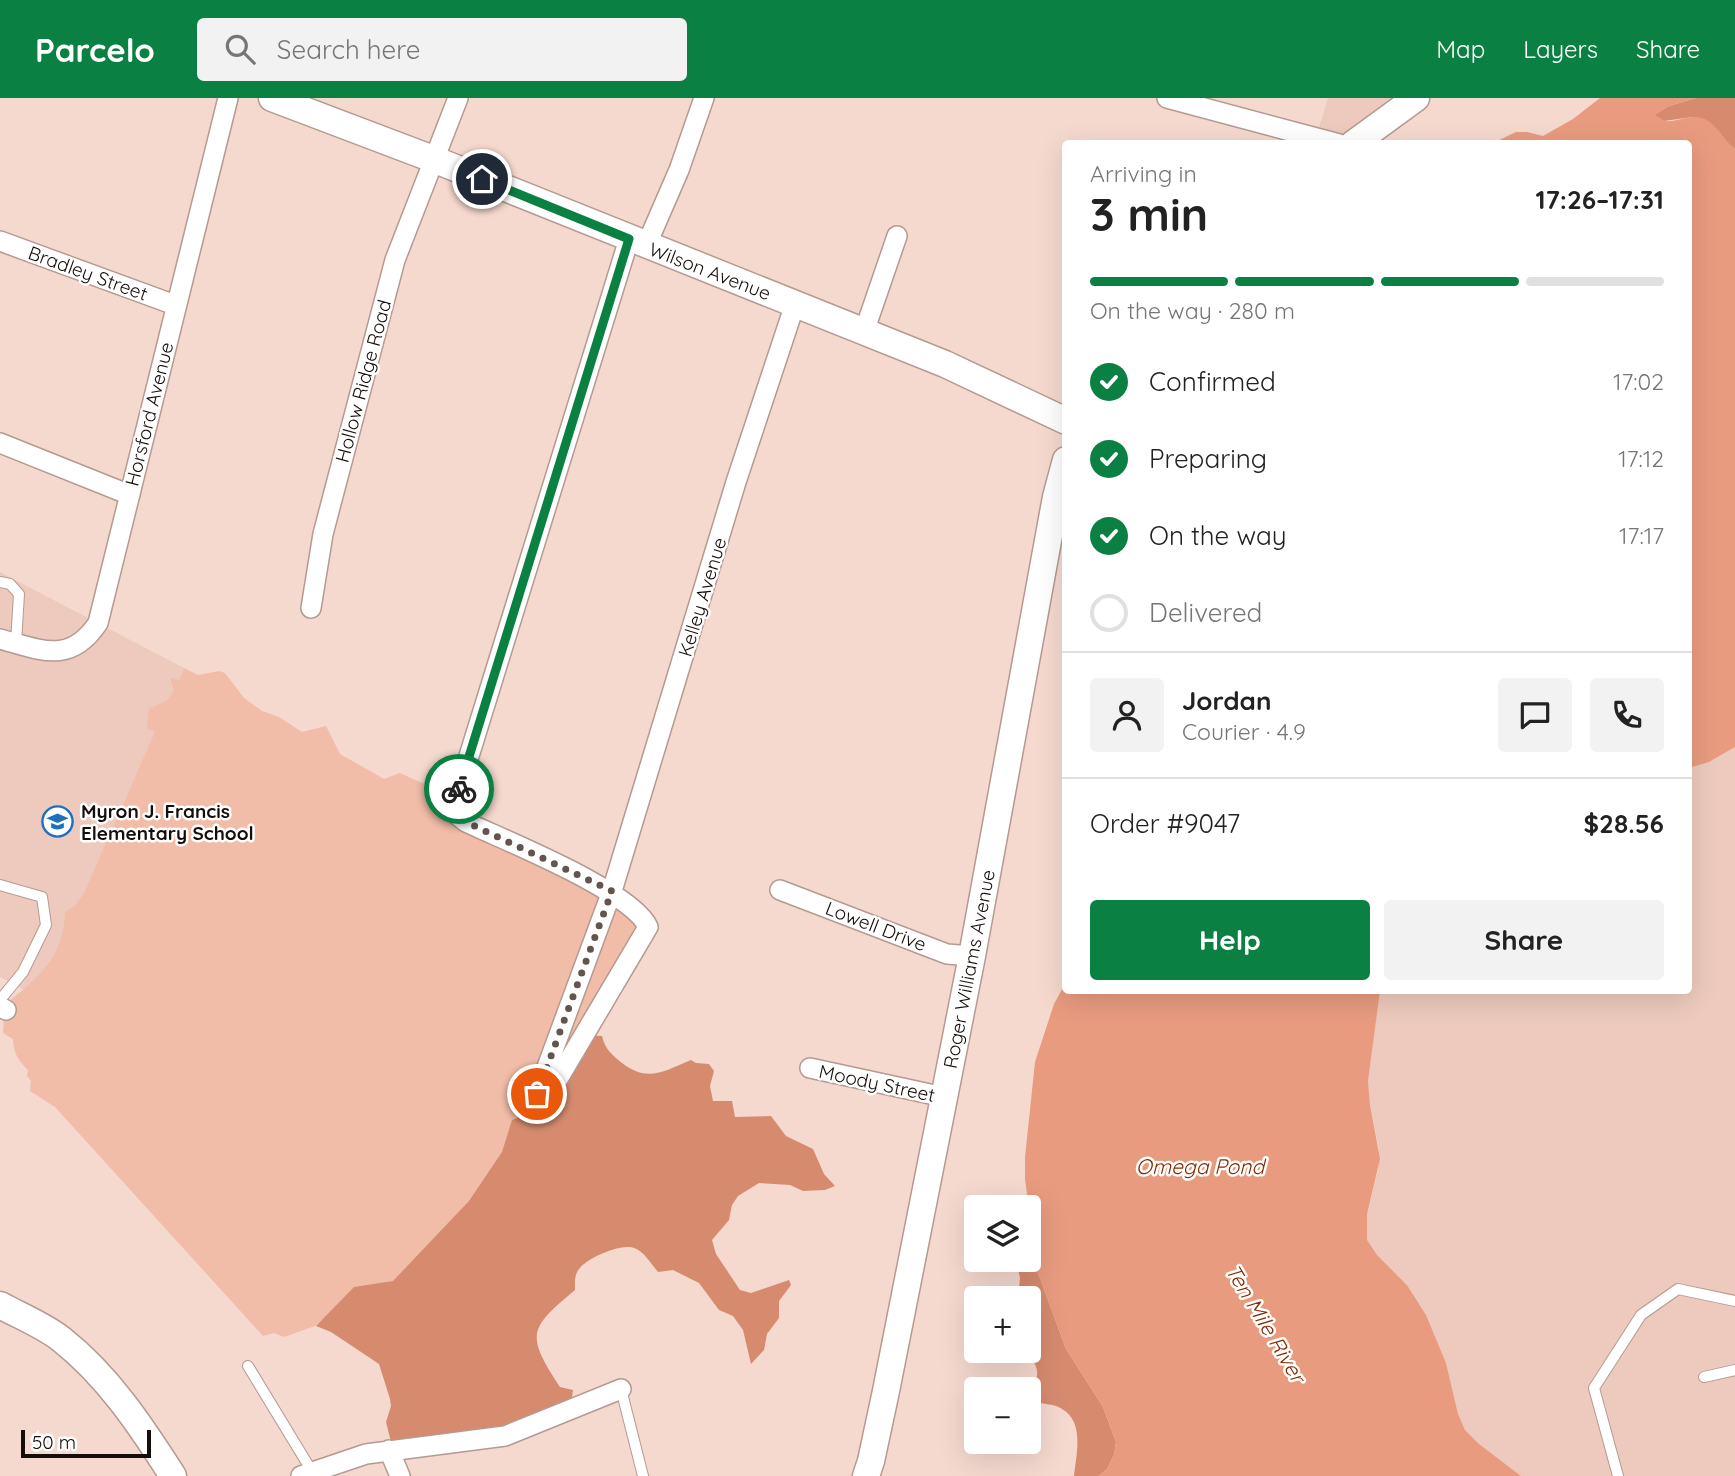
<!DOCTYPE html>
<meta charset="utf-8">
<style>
:root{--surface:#fff;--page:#f2f2f2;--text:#222;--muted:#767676;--line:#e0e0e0;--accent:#0b8043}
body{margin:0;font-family:Quicksand,sans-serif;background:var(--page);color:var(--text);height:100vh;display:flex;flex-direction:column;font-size:26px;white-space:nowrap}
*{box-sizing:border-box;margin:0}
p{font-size:23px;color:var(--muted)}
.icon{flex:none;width:38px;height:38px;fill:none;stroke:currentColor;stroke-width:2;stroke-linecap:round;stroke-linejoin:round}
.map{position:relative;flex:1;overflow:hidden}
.sheet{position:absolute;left:1062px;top:42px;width:630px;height:854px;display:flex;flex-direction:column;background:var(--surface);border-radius:7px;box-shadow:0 7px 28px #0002}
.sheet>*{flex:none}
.fabs{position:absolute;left:964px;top:1097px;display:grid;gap:14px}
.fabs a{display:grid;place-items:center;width:77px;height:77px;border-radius:7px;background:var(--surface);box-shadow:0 7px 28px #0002;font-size:35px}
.scale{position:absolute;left:21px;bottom:18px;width:130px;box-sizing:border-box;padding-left:7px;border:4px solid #150d09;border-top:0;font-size:19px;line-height:24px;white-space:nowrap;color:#150d09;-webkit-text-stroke:5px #fff;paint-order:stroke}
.pin{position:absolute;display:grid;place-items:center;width:60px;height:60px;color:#fff;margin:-30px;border:4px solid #fff;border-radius:50%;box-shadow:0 2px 7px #0007}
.courier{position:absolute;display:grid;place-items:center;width:70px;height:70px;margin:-35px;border:5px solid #0b8043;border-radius:50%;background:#fff;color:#222;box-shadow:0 2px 9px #0007}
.overview em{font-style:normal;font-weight:700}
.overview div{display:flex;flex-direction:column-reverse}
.overview{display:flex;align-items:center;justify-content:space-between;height:119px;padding:0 28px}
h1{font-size:46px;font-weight:700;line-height:52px}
.bar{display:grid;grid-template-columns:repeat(4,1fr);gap:10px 7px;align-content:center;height:84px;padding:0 28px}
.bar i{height:9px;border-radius:5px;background:var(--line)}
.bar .current{background:var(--accent)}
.bar p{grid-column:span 4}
.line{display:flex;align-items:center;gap:18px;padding:0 28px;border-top:2px solid var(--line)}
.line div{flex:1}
.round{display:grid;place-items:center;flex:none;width:74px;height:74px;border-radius:7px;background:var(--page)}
ol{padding:0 28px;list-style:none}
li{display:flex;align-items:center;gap:21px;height:77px}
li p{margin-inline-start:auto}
li .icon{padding:7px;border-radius:50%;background:var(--accent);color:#fff;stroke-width:4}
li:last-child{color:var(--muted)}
li i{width:38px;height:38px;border:4px solid var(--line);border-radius:50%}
.cta{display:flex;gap:14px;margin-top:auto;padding:14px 28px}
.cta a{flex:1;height:80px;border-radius:7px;background:var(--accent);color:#fff;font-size:28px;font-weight:700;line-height:80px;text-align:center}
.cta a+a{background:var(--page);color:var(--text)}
header{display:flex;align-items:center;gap:42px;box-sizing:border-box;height:98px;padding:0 35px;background:var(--accent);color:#fff}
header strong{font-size:33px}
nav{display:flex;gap:38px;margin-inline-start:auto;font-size:24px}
.search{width:490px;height:63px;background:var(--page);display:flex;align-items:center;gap:18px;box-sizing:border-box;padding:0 24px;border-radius:7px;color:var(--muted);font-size:26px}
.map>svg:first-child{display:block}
.built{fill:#edcabd}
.green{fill:#f1bca8}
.forest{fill:#d68b6f}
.water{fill:#e89b7f}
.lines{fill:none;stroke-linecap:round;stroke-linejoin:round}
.lane-casing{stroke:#b49a91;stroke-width:12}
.street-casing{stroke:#b49a91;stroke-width:22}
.secondary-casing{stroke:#b49a91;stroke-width:29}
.lane{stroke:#fff;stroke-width:10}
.street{stroke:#fff;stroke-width:19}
.secondary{stroke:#fff;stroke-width:26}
.done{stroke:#63544e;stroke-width:7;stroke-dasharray:0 12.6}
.route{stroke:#0b8043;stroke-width:9}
.labels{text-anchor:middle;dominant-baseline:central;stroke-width:5;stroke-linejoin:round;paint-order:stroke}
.street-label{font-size:19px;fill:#150d09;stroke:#fff}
.poi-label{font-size:19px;font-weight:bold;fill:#150d09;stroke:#fff;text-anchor:start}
.water-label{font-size:21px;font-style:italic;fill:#842c00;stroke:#fff}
</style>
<header>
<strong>Parcelo</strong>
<div class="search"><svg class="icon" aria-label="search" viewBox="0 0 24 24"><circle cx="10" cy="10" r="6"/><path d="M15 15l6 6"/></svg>Search here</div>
<nav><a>Map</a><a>Layers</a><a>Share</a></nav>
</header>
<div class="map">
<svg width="1735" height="1378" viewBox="0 0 1735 1378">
<rect width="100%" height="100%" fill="#f5d9cf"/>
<!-- built -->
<path class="built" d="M1328 0H1411L1354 42 1318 33Z
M0 474 184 570 38 899 0 879Z
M1735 649V1378H1521L1479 1346 1465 1332 1458 1316 1446 1265 1426 1217 1407 1187 1377 1157 1367 1143V1116L1378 1072 1379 1051 1370 1007 1368 983 1380 893 1689 892V670L1709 664Z"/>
<!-- green -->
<path class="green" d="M184 570 198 577 219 573 225 575 244 600 262 613 279 619 302 634 326 628 340 656 384 681 400 675 422 685 461 696 463 715 580 779 645 829 497 1077 449 1146 349 1214 322 1222 315 1228 284 1239 274 1235 263 1238 55 1009 30 993 31 983 27 978 28 972C19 963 13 955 13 941L3 935 5 906C39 880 64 859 65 814L75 808 84 795 155 634 147 630 149 611 168 602 174 592 170 580 179 582Z"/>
<!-- forest -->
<path class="forest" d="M1696 0H1735V51L1692 19 1664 23 1654 17 1669 8Z
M586 937 602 938C605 951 612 957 622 965 648 985 664 973 691 962L696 965 709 966 714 973 710 988 713 1003H732L735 1019 771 1018 786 1038 813 1051 824 1076 835 1088 825 1092 803 1093 790 1087 759 1085 738 1098 732 1107 729 1122 712 1142 716 1156 740 1192 751 1195 789 1182 791 1187 779 1203V1220L767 1236 764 1252 751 1266 743 1232 733 1218 719 1212 699 1185 673 1172 658 1174C651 1166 644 1153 634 1150 621 1145 587 1160 579 1171 574 1177 575 1185 575 1192 528 1231 526 1237 560 1289L573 1292 571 1307 524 1331 391 1344 386 1324 391 1308 390 1301 379 1266 331 1234 316 1228 354 1189 393 1183 469 1103 502 1054 512 1022 541 1010Z
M1031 1122 1037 1172 1066 1251 1103 1309 1116 1344 1114 1357 1107 1371 1099 1378H1074C1076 1357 1085 1324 1062 1311 1055 1306 1043 1306 1035 1304 1029 1281 1049 1278 1025 1253H1029V1200H1018L1020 1180 1016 1162H1029Z"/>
<!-- water -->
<path class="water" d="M1600 0H1696L1669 8 1655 17 1664 23C1674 24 1682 20 1692 19 1714 17 1721 40 1735 51V649L1709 664 1689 670V46L1493 45 1516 34H1527L1543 38 1573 21Z
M1066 884V892L1380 893 1368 983 1370 1007 1380 1061 1367 1116V1142L1377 1157 1407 1187 1426 1217 1446 1265 1458 1316 1465 1332 1479 1346 1521 1378H1099L1107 1371 1114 1357 1116 1344 1103 1309 1066 1251 1037 1172 1025 1081V1059L1035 964 1054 906Z"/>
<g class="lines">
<defs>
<path id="lane" d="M0 484 10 486 19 496 16 545
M0 787 42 799 46 827 23 874 0 902
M248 1268 313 1375
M1704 1279 1735 1272
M621 1291 643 1378
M1618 1378 1594 1290 1641 1217 1678 1191 1735 1203"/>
<path id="street" d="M1167 0 1339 46
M629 141 452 713 466 724C506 743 632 793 648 829L545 1003 541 1006 536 1003 537 996 612 793 736 384 795 206
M0 143 175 207
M646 148 679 72 704 0
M864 234 897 138
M0 345 130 397
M311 510 323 436 395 162 458 0
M0 541C41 552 70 567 98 525L228 0
M780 792 947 856 972 858
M0 909 6 912
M810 970 944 999
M389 1352 400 1378
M301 1378 366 1356 505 1338 621 1291"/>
<path id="secondary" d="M272 0 433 61 945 266 1066 323
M1353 46 1416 0
M0 1207C20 1218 43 1227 61 1241 108 1278 141 1328 173 1378
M866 1378 871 1363 886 1293 972 858 1056 399 1066 362"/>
</defs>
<!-- lane casing -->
<use href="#lane" class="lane-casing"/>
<!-- street casing -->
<use href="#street" class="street-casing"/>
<!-- secondary casing -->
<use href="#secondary" class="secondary-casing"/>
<!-- lane -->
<use href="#lane" class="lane"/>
<!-- street -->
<use href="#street" class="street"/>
<!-- secondary -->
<use href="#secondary" class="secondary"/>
</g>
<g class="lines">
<!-- done -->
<path class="done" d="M459 691 452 713 466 724 612 793 537 996"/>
<!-- route -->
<path class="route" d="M459 691 629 141 482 81"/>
</g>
<!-- icons -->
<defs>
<symbol id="school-ring" viewBox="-11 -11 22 22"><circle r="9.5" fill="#fff" stroke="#1c70be" stroke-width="1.5"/><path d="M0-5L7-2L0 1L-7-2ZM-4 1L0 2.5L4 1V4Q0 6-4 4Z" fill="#1c70be"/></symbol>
</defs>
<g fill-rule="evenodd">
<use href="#school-ring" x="40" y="706" width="35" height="35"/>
</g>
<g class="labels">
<!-- street labels -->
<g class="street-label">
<text transform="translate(710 173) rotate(21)">Wilson Avenue</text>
<text transform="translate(88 175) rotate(20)">Bradley Street</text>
<text transform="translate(363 283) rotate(-75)">Hollow Ridge Road</text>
<text transform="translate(149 316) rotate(-76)">Horsford Avenue</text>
<text transform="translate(702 499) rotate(-73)">Kelley Avenue</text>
<text transform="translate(876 828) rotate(21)">Lowell Drive</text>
<text transform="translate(969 871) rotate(-79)">Roger Williams Avenue</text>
<text transform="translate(877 985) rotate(12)">Moody Street</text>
</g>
<!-- poi labels -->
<g class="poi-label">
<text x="81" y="713">Myron J. Francis<tspan x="81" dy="22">Elementary School</tspan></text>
</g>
<!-- water labels -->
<g class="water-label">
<text x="1200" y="1068">Omega Pond</text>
<text transform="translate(1266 1225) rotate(59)">Ten Mile River</text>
</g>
</g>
</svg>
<div class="fabs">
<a><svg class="icon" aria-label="layers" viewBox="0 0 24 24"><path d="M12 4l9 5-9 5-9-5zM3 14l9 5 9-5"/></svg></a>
<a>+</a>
<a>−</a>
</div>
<div class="scale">50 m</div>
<div class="pin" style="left:537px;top:996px;background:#ea580c"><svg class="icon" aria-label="bag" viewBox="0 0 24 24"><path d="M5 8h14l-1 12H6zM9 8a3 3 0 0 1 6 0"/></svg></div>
<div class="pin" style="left:482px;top:81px;background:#1f2937"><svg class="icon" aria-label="home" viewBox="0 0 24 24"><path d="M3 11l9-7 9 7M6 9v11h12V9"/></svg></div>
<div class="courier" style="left:459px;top:691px"><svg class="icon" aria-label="bike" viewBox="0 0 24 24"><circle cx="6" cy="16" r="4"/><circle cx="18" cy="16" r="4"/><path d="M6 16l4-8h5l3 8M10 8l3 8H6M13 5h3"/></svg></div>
<section class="sheet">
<div class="overview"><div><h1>3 min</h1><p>Arriving in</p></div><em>17:26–17:31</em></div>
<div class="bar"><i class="current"></i><i class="current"></i><i class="current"></i><i></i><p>On the way · 280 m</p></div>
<ol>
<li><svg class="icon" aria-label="check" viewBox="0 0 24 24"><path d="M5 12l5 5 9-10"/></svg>Confirmed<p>17:02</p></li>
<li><svg class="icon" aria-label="check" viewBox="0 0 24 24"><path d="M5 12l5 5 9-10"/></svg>Preparing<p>17:12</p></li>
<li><svg class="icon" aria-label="check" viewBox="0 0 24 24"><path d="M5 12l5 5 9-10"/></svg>On the way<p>17:17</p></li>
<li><i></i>Delivered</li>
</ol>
<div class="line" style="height:126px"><a class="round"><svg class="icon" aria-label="person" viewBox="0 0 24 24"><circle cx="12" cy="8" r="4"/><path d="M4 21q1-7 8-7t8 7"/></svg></a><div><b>Jordan</b><p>Courier · 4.9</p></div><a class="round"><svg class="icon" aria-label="chat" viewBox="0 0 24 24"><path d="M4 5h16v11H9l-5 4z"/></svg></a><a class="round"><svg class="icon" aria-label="phone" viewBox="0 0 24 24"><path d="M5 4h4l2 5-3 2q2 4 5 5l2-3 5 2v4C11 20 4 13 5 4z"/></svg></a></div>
<div class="line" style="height:91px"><div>Order #9047</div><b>$28.56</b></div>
<div class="cta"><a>Help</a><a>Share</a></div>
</section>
</div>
